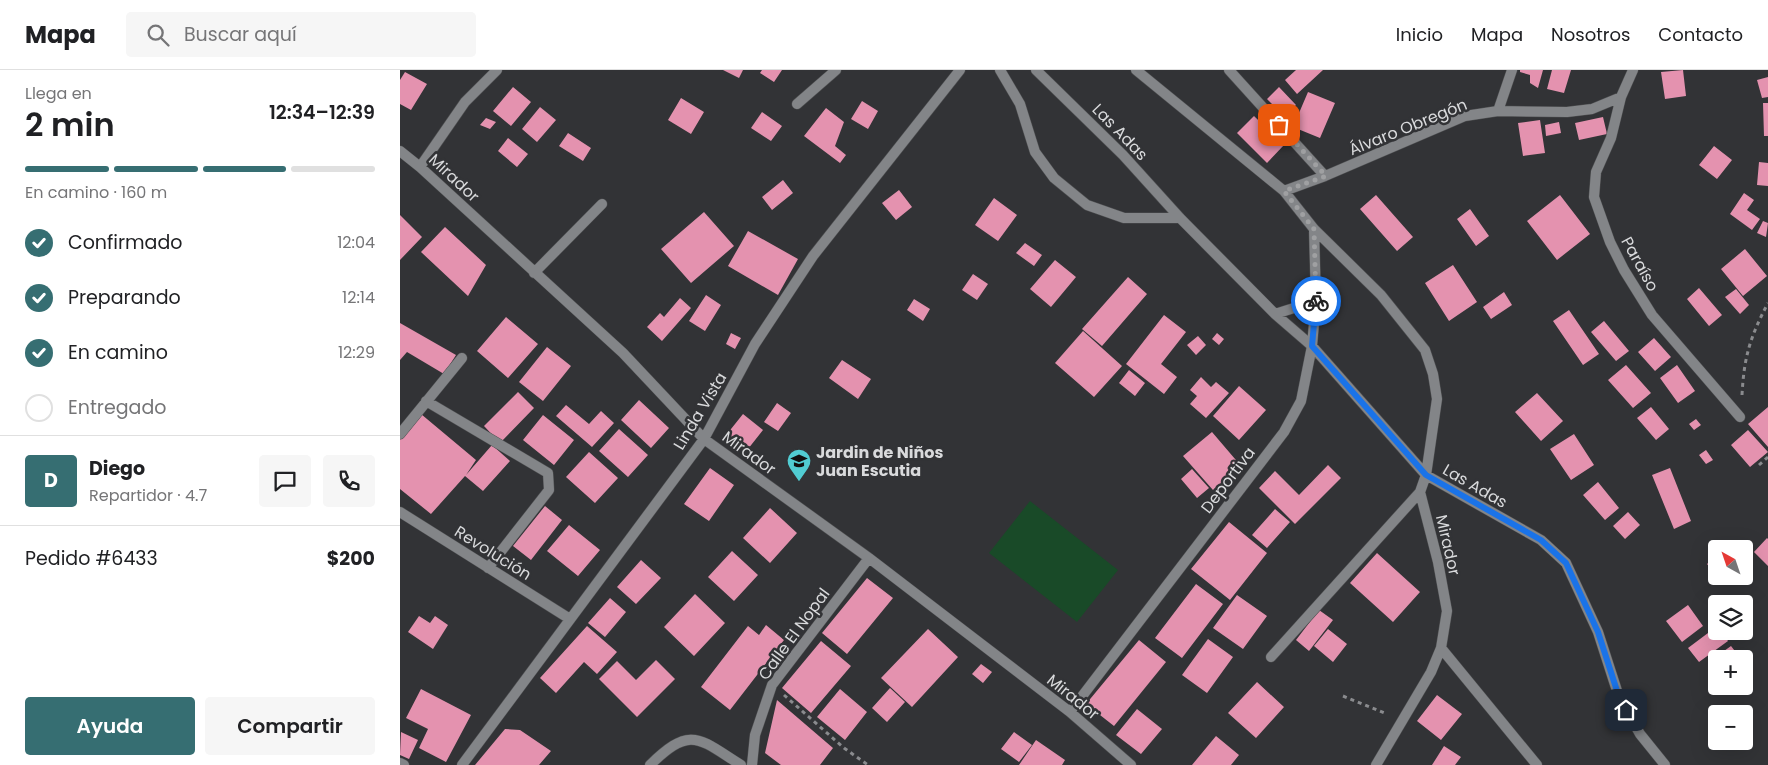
<!DOCTYPE html>
<html lang="es">
<meta charset="utf-8">
<style>
:root{--surface:#fff;--page:#f6f6f6;--text:#202124;--muted:#757577;--line:#e0e0e0;--accent:#366e72}
body{margin:0;font-family:Poppins,sans-serif;background:var(--page);color:var(--text);height:100vh;display:flex;flex-direction:column;font-size:19px;white-space:nowrap}
*{box-sizing:border-box;margin:0}
p{font-size:16px;color:var(--muted)}
.icon{flex:none;width:28px;height:28px;fill:none;stroke:currentColor;stroke-width:2;stroke-linecap:round;stroke-linejoin:round}
.map{position:relative;flex:1;overflow:hidden}
.side{display:flex;flex-direction:column;background:var(--surface);width:400px}
.side>*{flex:none}
.needle{width:32px;rotate:320deg}
.buttons{position:absolute;left:1308px;top:470px;display:grid;gap:10px}
.buttons a{display:grid;place-items:center;width:45px;height:45px;border-radius:5px;background:var(--surface);box-shadow:0 5px 20px #0002;font-size:25px}
.pin{position:absolute;display:grid;place-items:center;width:42px;height:42px;color:#fff;margin:-21px;border-radius:10px;box-shadow:0 2px 8px #0006}
.courier{position:absolute;display:grid;place-items:center;width:50px;height:50px;margin:-25px;border:4px solid #1a73e8;border-radius:50%;background:#fff;color:#222;box-shadow:0 1px 6px #0007}
.overview em{font-style:normal;font-weight:600}
.overview div{display:flex;flex-direction:column-reverse}
.overview{display:flex;align-items:center;justify-content:space-between;height:85px;padding:0 25px}
h1{font-size:32px;font-weight:600;line-height:38px}
.bar{display:grid;grid-template-columns:repeat(4,1fr);gap:8px 5px;align-content:center;height:60px;padding:0 25px}
.bar i{height:6px;border-radius:4px;background:var(--line)}
.bar .selected{background:var(--accent)}
.bar p{grid-column:span 4}
.line{display:flex;align-items:center;gap:12px;padding:0 25px;border-top:1px solid var(--line)}
.line div{flex:1}
.round{display:grid;place-items:center;flex:none;width:52px;height:52px;border-radius:5px;background:var(--page)}
ol{padding:0 25px;list-style:none}
li{display:flex;align-items:center;gap:15px;height:55px}
li p{margin-inline-start:auto}
li .icon{padding:5px;border-radius:50%;background:var(--accent);color:#fff;stroke-width:4}
li:last-child{color:var(--muted)}
li i{width:28px;height:28px;border:2px solid var(--line);border-radius:50%}
.action{display:flex;gap:10px;margin-top:auto;padding:10px 25px}
.action a{flex:1;height:58px;border-radius:5px;background:var(--accent);color:#fff;font-size:20px;font-weight:600;line-height:58px;text-align:center}
.action a+a{background:var(--page);color:var(--text)}
header{display:flex;align-items:center;gap:30px;box-sizing:border-box;height:70px;padding:0 25px;background:var(--surface);border-bottom:1px solid var(--line)}
header strong{font-size:24px}
nav{display:flex;gap:28px;margin-inline-start:auto;font-size:18px}
.search{width:350px;height:45px;background:var(--page);display:flex;align-items:center;gap:12px;box-sizing:border-box;padding:0 18px;border-radius:5px;color:var(--muted);font-size:19px}
main{display:flex;flex:1;min-height:0}
.map>svg:first-child{display:block}
.green{fill:#194a28}
.building{fill:#e492af}
.lines{fill:none;stroke-linecap:round;stroke-linejoin:round}
.street-casing{stroke:#4f5052;stroke-width:11}
.path{stroke:#8a8b8e;stroke-width:3;stroke-dasharray:4 4;stroke-linecap:butt}
.street{stroke:#838588;stroke-width:10}
.done{stroke:#9fa0a2;stroke-width:5;stroke-dasharray:0 9}
.route{stroke:#1a73e8;stroke-width:6}
.labels{text-anchor:middle;dominant-baseline:central;stroke-width:5;stroke-linejoin:round;paint-order:stroke}
.street-label{font-size:16px;fill:#d9dadc;stroke:#323336}
.poi-label{font-size:16px;font-weight:bold;fill:#d9dadc;stroke:#323336;text-anchor:start}
</style>
<header>
<strong>Mapa</strong>
<div class="search"><svg class="icon" aria-label="search" viewBox="0 0 24 24"><circle cx="10" cy="10" r="6"/><path d="M15 15l6 6"/></svg>Buscar aquí</div>
<nav><a>Inicio</a><a>Mapa</a><a>Nosotros</a><a>Contacto</a></nav>
</header>
<main>
<section class="side">
<div class="overview"><div><h1>2 min</h1><p>Llega en</p></div><em>12:34–12:39</em></div>
<div class="bar"><i class="selected"></i><i class="selected"></i><i class="selected"></i><i></i><p>En camino · 160 m</p></div>
<ol>
<li><svg class="icon" aria-label="check" viewBox="0 0 24 24"><path d="M5 12l5 5 9-10"/></svg>Confirmado<p>12:04</p></li>
<li><svg class="icon" aria-label="check" viewBox="0 0 24 24"><path d="M5 12l5 5 9-10"/></svg>Preparando<p>12:14</p></li>
<li><svg class="icon" aria-label="check" viewBox="0 0 24 24"><path d="M5 12l5 5 9-10"/></svg>En camino<p>12:29</p></li>
<li><i></i>Entregado</li>
</ol>
<div class="line" style="height:90px"><b class="round" style="background:var(--accent);color:#fff">D</b><div><b>Diego</b><p>Repartidor · 4.7</p></div><a class="round"><svg class="icon" aria-label="chat" viewBox="0 0 24 24"><path d="M4 5h16v11H9l-5 4z"/></svg></a><a class="round"><svg class="icon" aria-label="phone" viewBox="0 0 24 24"><path d="M5 4h4l2 5-3 2q2 4 5 5l2-3 5 2v4C11 20 4 13 5 4z"/></svg></a></div>
<div class="line" style="height:65px"><div>Pedido #6433</div><b>$200</b></div>
<div class="action"><a>Ayuda</a><a>Compartir</a></div>
</section>
<div class="map">
<svg width="1368" height="695" viewBox="0 0 1368 695">
<rect width="100%" height="100%" fill="#323336"/>
<!-- green -->
<path class="green" d="M630 431 718 500 677 552 589 483Z"/>
<!-- building -->
<path class="building" d="M323 0H343L339 8Z
M362 0H382L374 12 360 3Z
M896 0H923L897 24 885 10Z
M1120 0H1143L1138 18 1130 13V5L1120 2Z
M1152 0H1171L1164 23 1147 19Z
M1283 0 1286 26 1265 29 1261 2Z
M5 2 27 14 11 40 0 34V10Z
M1368 7V27L1362 28 1357 10Z
M113 17 131 32 111 56 93 41Z
M879 17 896 35 884 46 867 29Z
M908 22 935 33 920 68 893 57Z
M281 28 304 42 291 64 268 50Z
M462 31 478 41 468 59 451 49Z
M1363 33H1368V66H1364Z
M140 37 156 50 137 72 122 59Z
M426 38 444 52 435 76 446 85 440 93 404 66Z
M362 42 382 56 371 71 351 58Z
M854 46 884 75 867 93 837 63Z
M1203 47 1207 64 1179 70 1175 53Z
M86 48 96 52 90 59 80 55Z
M1140 50 1145 83 1123 86 1118 53Z
M1159 52 1161 63 1146 66 1145 55Z
M168 63 191 78 183 91 159 76Z
M108 68 128 84 117 97 98 81Z
M1314 76 1332 90 1317 109 1299 95Z
M1359 92 1368 93V116L1357 115Z
M383 110 393 123 372 140 362 127Z
M499 120 512 137 496 150 482 133Z
M1344 123 1354 130 1347 140 1360 149 1352 160 1330 144Z
M976 125 1013 167 997 181 960 139Z
M1160 125 1190 164 1157 190 1127 151Z
M594 128 617 145 598 171 575 155Z
M1070 139 1089 166 1076 176 1057 149Z
M304 142 334 176 291 213 261 179Z
M0 145 22 167 0 190Z
M1363 151 1368 153 1366 167 1357 163Z
M45 157 86 195 68 226 21 182Z
M348 161 398 189 378 225 328 196Z
M625 173 642 185 634 196 616 183Z
M1345 179 1367 206 1343 226 1321 199Z
M655 190 676 207 651 237 630 219Z
M1053 195 1077 232 1049 251 1025 213Z
M573 204 588 214 577 230 562 220Z
M728 207 747 224 702 276 682 259Z
M1299 218 1322 245 1309 256 1287 229Z
M1336 219 1349 235 1340 244 1325 227Z
M1104 222 1112 235 1091 249 1083 237Z
M306 225 321 235 305 261 289 251Z
M280 228 291 238 262 271 247 257 260 243 264 247Z
M514 229 530 239 523 251 507 240Z
M1169 240 1199 284 1183 295 1153 251Z
M764 245 786 262 761 294 777 307 764 324 726 294Z
M106 247 138 274 108 308 77 281Z
M1204 251 1229 281 1216 291 1191 262Z
M0 253 56 285 44 304 7 282 0 290Z
M683 261 722 296 694 327 655 293Z
M331 263 341 268 335 279 326 274Z
M817 263 824 269 819 275 812 269Z
M798 266 806 275 796 285 787 275Z
M1254 268 1271 287 1255 301 1238 282Z
M147 277 171 296 143 331 119 312Z
M442 290 471 309 458 329 429 308Z
M1226 295 1251 323 1233 338 1208 310Z
M1277 295 1295 321 1278 333 1260 308Z
M729 300 745 313 735 326 719 313Z
M801 307 811 317 816 312 829 323 806 348 790 334 797 326 790 320Z
M839 316 866 340 839 370 813 346Z
M118 322 134 338 100 373 84 356Z
M1137 323 1163 351 1141 371 1115 342Z
M239 330 269 358 251 378 221 350Z
M377 333 391 343 378 361 364 352Z
M166 335 189 354 201 341 214 353 192 377 156 346Z
M1251 337 1269 359 1256 370 1237 348Z
M1368 337V377L1348 354Z
M21 344 76 390 66 405 92 375 110 391 83 421 65 406 31 444 0 419V369Z
M343 344 363 360 348 379 327 364Z
M143 345 174 370 154 395 123 370Z
M1296 349 1301 355 1294 360 1289 354Z
M219 359 248 385 228 407 199 381Z
M1348 360 1368 382 1350 397 1331 375Z
M812 362 841 396 813 420 783 386Z
M1174 364 1194 395 1171 410 1150 379Z
M1306 380 1313 390 1306 394 1299 385Z
M189 382 218 408 195 433 166 407Z
M928 395 941 408 895 454 859 418 875 401 899 425Z
M310 398 334 415 309 451 284 434Z
M1270 398 1291 451 1274 459 1252 405Z
M792 399 809 418 797 428 781 409Z
M1198 412 1219 438 1205 450 1183 425Z
M145 436 162 450 131 490 113 476Z
M370 438 397 463 370 493 343 468Z
M875 439 890 452 867 478 852 465Z
M1228 442 1240 455 1225 469 1213 456Z
M829 452 867 483 830 530 791 499Z
M169 455 200 480 178 506 147 481Z
M1367 468 1368 469V496L1354 482Z
M332 481 358 505 334 531 308 507Z
M977 483 1020 522 993 552 950 513Z
M1316 486V505L1307 494Z
M241 490 261 508 236 534 217 517Z
M467 508 493 528 447 584 422 563Z
M796 514 823 534 782 588 755 568Z
M295 524 325 553 294 586 264 557Z
M837 525 867 546 843 579 813 558Z
M210 528 226 542 205 567 188 553Z
M1288 535 1303 556 1282 572 1266 551Z
M919 540 933 550 909 581 896 570Z
M19 546 30 553 35 546 48 555 33 579 8 562Z
M366 555 384 570 330 640 301 617 348 556 359 565Z
M187 556 217 582 197 604 184 592 156 623 140 608Z
M1316 557V561H1321L1328 571 1299 592 1288 578Z
M528 559 558 587 512 637 481 608Z
M928 559 947 574 933 592 914 576Z
M808 569 833 587 807 623 782 605Z
M739 570 766 592 714 656 686 634Z
M421 571 451 596 411 643 382 618Z
M1331 576 1341 589H1330L1324 581Z
M256 590 275 609 237 647 199 609 217 591 236 610Z
M581 594 592 602 583 613 572 604Z
M857 612 884 637 856 668 828 643Z
M490 618 505 632 487 652 472 638Z
M21 619 71 645 46 692 19 678 28 659 6 648Z
M440 619 467 642 445 670 417 647Z
M1037 625 1062 644 1041 670 1017 651Z
M377 630 433 678 420 695H381L365 683Z
M737 639 762 659 741 684 716 665Z
M105 659 120 660 151 681 139 695H75Z
M1 662 18 670 9 689 0 685Z
M614 662 632 675 619 692 601 679Z
M816 666 839 685 831 695H792Z
M636 670 665 690 662 695H619Z
M1044 676 1061 687 1055 695H1032Z"/>
<g class="lines">
<defs>
<path id="street" d="M600 0 620 34 635 82 654 108 687 135 724 148H780
M636 0 723 85 780 148 875 244 912 276 1026 405 1141 470 1166 493 1198 562 1219 627 1240 664 1265 695
M736 0 884 121 914 159 981 225 1025 280 1033 304 1037 329 1026 405 1020 422 1038 492 1047 541 1041 578 1031 602 976 695
M829 0 925 106
M1221 27 1211 68 1196 102 1194 127 1210 172 1224 200 1252 245 1340 347
M397 34 436 0
M1098 41 1112 0
M0 81 20 97 223 283 304 369 469 488 576 570 670 642 731 695
M20 97 65 32 97 0
M884 121 925 106 1065 46 1098 41 1167 42 1192 39 1221 27 1233 0
M134 203 202 134
M875 244 916 231
M26 331 148 403 149 420 88 498
M0 364 62 288
M0 442 170 549
M1041 578 1137 695
M871 587 1020 422
M670 642 884 362 901 331 912 276 916 231 914 159
M0 693 4 695
M62 695 304 369 355 274 413 186 560 0
M250 695C291 655 298 668 341 695
M352 695 355 665 372 615 469 488"/>
</defs>
<!-- street casing -->
<use href="#street" class="street-casing"/>
<!-- path -->
<path class="path" d="M1342 325C1344 287 1350 267 1368 233
M1359 395 1368 387
M384 625 444 678 468 695
M943 626 987 644"/>
<!-- street -->
<use href="#street" class="street"/>
</g>
<g class="lines">
<!-- done -->
<path class="done" d="M879 55 926 106 884 121 914 159 916 231"/>
<!-- route -->
<path class="route" d="M916 231 912 276 1026 405 1141 470 1166 493 1198 562 1219 627 1226 640"/>
</g>
<!-- icons -->
<defs>
<symbol id="school-pin" viewBox="-11 -11 22 30"><path d="M0 17L-7.5 6A9.5 9.5 0 1 1 7.5 6Z" fill="#51ccd2" stroke="#323336"/><path d="M0-5L7-2L0 1L-7-2ZM-4 1L0 2.5L4 1V4Q0 6-4 4Z" fill="#111"/></symbol>
</defs>
<g fill-rule="evenodd">
<use href="#school-pin" x="385" y="377" width="28" height="38"/>
</g>
<g class="labels">
<!-- street labels -->
<g class="street-label">
<text transform="translate(1008 57) rotate(-22)">Álvaro Obregón</text>
<text transform="translate(720 62) rotate(46)">Las Adas</text>
<text transform="translate(54 108) rotate(43)">Mirador</text>
<text transform="translate(1240 194) rotate(61)">Paraíso</text>
<text transform="translate(300 341) rotate(-59)">Linda Vista</text>
<text transform="translate(349 383) rotate(36)">Mirador</text>
<text transform="translate(828 410) rotate(-53)">Deportiva</text>
<text transform="translate(1075 416) rotate(30)">Las Adas</text>
<text transform="translate(1048 475) rotate(77)">Mirador</text>
<text transform="translate(93 483) rotate(32)">Revolución</text>
<text transform="translate(394 564) rotate(-54)">Calle El Nopal</text>
<text transform="translate(673 627) rotate(39)">Mirador</text>
</g>
<!-- poi labels -->
<g class="poi-label">
<text x="416" y="382">Jardin de Niños<tspan x="416" dy="18">Juan Escutia</tspan></text>
</g>
</g>
</svg>
<div class="buttons">
<a><svg class="needle" viewBox="-14 -14 28 28"><path d="M0-13l5 13h-10z" fill="#e53935"/><path d="M0 13l5-13h-10z" fill="#757577"/></svg></a>
<a><svg class="icon" aria-label="layers" viewBox="0 0 24 24"><path d="M12 4l9 5-9 5-9-5zM3 14l9 5 9-5"/></svg></a>
<a>+</a>
<a>−</a>
</div>
<div class="pin" style="left:879px;top:55px;background:#ea580c"><svg class="icon" aria-label="bag" viewBox="0 0 24 24"><path d="M5 8h14l-1 12H6zM9 8a3 3 0 0 1 6 0"/></svg></div>
<div class="pin" style="left:1226px;top:640px;background:#1f2937"><svg class="icon" aria-label="home" viewBox="0 0 24 24"><path d="M3 11l9-7 9 7M6 9v11h12V9"/></svg></div>
<div class="courier" style="left:916px;top:231px"><svg class="icon" aria-label="bike" viewBox="0 0 24 24"><circle cx="6" cy="16" r="4"/><circle cx="18" cy="16" r="4"/><path d="M6 16l4-8h5l3 8M10 8l3 8H6M13 5h3"/></svg></div>
</div>
</main>
